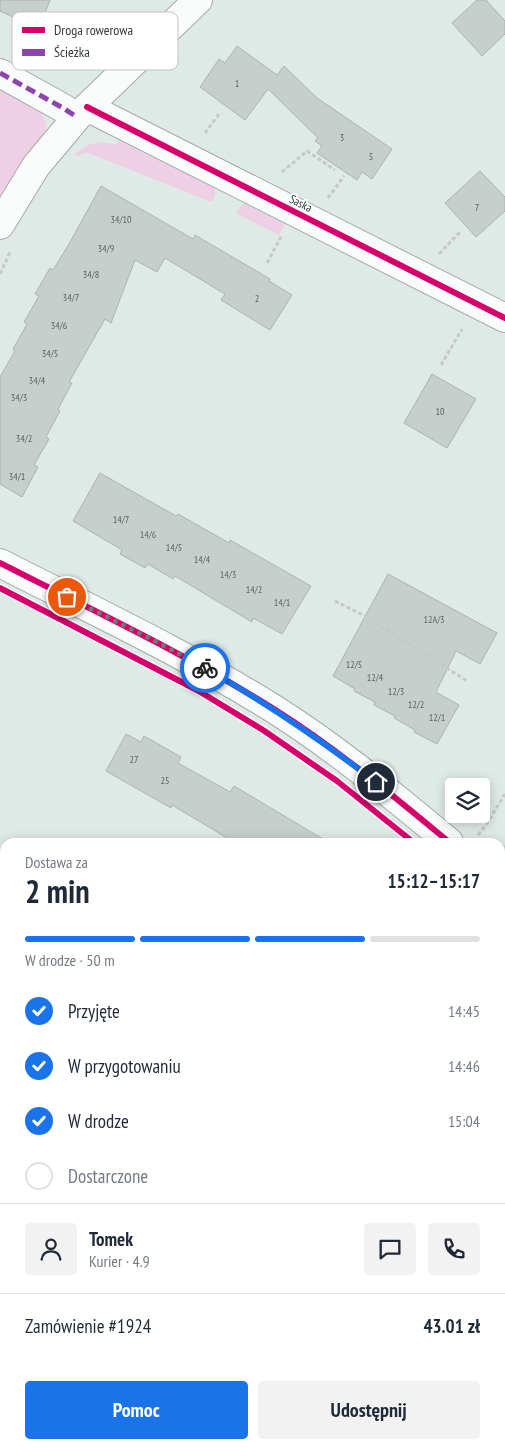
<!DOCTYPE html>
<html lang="pl">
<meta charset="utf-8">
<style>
:root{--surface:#fff;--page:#f2f2f3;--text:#1f2937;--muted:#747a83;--line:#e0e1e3;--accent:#1a73e8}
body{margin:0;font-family:"PT Sans Narrow",sans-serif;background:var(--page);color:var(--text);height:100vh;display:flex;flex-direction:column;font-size:19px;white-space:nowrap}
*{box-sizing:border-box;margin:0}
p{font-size:16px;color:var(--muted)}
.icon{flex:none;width:28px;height:28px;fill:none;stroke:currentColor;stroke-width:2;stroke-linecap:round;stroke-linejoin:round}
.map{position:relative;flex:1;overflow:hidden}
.side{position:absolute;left:0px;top:838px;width:505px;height:611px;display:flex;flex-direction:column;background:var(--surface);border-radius:15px 15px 0 0;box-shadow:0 2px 12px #0003}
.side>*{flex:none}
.buttons{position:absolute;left:445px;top:778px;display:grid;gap:10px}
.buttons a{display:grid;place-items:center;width:45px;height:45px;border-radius:5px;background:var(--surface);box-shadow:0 2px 12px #0003;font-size:25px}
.pin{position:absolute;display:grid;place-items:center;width:42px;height:42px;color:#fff;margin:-21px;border:2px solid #fff;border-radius:50%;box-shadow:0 1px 5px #0007}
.courier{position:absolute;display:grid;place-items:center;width:50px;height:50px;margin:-25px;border:4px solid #1a73e8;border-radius:50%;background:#fff;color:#222;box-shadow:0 1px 6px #0007}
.summary em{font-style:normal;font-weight:700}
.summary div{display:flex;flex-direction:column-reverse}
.summary{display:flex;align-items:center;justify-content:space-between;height:85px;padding:0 25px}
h1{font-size:32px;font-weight:700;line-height:38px}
.bar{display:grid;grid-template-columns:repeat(4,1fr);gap:8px 5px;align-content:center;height:60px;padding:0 25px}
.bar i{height:6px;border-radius:4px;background:var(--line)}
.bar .on{background:var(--accent)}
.bar p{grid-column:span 4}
.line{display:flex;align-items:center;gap:12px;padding:0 25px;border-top:1px solid var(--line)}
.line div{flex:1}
.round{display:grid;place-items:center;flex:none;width:52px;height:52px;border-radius:5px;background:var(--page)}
ol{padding:0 25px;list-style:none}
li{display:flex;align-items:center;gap:15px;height:55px}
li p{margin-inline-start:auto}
li .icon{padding:5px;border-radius:50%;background:var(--accent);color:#fff;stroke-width:4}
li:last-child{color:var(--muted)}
li i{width:28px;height:28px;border:2px solid var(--line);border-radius:50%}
.cta{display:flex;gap:10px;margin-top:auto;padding:10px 25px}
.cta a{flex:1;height:58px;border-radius:5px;background:var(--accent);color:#fff;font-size:20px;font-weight:700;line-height:58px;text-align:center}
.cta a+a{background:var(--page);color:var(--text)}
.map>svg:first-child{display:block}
.green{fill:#eecfe3}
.building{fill:#c7cfcc;stroke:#acb4b2}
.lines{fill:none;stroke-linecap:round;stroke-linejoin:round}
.street-casing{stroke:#a4abaa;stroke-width:30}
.path{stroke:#c5c9c8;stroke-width:3;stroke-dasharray:4 2.5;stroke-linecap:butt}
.street{stroke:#fafcfb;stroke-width:28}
.quiet{stroke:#8e44ad;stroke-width:5;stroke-dasharray:10 5;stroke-linecap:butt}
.cycleway-casing{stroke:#fff;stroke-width:9}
.cycleway{stroke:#d6006c;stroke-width:6}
.done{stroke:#707976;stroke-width:5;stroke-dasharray:0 9}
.route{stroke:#1a73e8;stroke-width:6}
.labels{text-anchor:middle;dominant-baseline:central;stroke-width:4;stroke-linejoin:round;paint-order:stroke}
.number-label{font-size:10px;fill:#5a615e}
.street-label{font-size:12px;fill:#353c3a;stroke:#fff}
.key{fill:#fff;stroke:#c2c4c4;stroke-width:1}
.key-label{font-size:14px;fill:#353c3a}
</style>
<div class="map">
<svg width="505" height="1448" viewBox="0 0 505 1448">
<rect width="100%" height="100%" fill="#dfe9e6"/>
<!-- green -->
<path class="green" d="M0 89C24 100 55 108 43 141L4 195 0 197Z
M120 136 215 185V195L212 202 86 152 78 156 75 154C88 142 100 140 117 145Z
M246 202 286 221 279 235 236 213 239 208Z"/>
<!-- building -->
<path class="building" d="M0 0H50L39 29 0 11Z
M477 0H486L505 21V34L482 56 452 23Z
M237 46 277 75 284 66 317 98 392 149 372 179 362 172 357 180 317 153 322 146 315 141 318 138 268 89 245 120 200 87 219 59 225 63Z
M480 171 505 197V211L476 237 445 203Z
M101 186 193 239 195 235 270 279 269 281 292 295 270 330 221 300 225 294 165 258 157 272 135 260 111 323 105 319 69 382 72 383 58 409 60 411 46 437 49 439 34 465 38 467 22 497 0 484V377L15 351 13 349 27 324 24 322 39 296 35 294 50 268 53 270 69 244Z
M432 374 476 399 447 448 404 423Z
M100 473 176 516 178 514 229 543 230 540 311 586 282 634 253 618 252 622 175 576 173 579 148 564 145 568 120 554 122 550 73 521Z
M388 574 497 633 480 664 456 651 436 692 459 705 437 744 414 732 415 730 394 718 395 716 374 705 375 702 354 691 355 689 333 676Z
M126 734 141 742 144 736 181 757 178 763 230 792 234 786 328 842H234L172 805 171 808 106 771Z"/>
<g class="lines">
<defs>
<path id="street" d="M0 73 63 108 77 117
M87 107 505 318
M0 225 36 166 77 117 198 0
M0 563C92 610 186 654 274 709 336 748 392 795 449 842
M500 891 505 896
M0 1110 5 1122
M0 1340 5 1331
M500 1437 505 1428"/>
</defs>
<!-- street casing -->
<use href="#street" class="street-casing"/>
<!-- path -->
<path class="path" d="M205 133 219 114
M282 172 307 151 335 170
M328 198 344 176
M439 254 460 232
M267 263 281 237
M0 274 10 252
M441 365 462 329
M335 601 365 616 467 681
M478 835 486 825 505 794
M500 852 505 846
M0 1168 5 1200
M0 1278 5 1253
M416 1444 423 1448"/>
<!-- street -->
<use href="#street" class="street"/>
<!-- quiet -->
<path class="quiet" d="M0 73 63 108 77 117
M500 925 505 930"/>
<defs>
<path id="cycleway" d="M87 107 505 318
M0 563C92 610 186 654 274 709 336 748 392 795 449 842
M0 588 197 690 263 730 337 781 413 842"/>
</defs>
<!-- cycleway casing -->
<use href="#cycleway" class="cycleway-casing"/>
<!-- cycleway -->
<use href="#cycleway" class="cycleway"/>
</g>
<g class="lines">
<!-- done -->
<path class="done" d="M67 597 161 644 205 668"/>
<!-- route -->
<path class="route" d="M205 668C265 702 321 740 376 782"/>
</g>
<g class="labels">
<!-- number labels -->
<g class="number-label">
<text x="237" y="83">1</text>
<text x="342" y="137">3</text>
<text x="371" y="156">5</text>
<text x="477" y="207">7</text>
<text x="121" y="219">34/10</text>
<text x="106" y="248">34/9</text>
<text x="91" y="274">34/8</text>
<text x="71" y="297">34/7</text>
<text x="257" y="298">2</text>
<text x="59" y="325">34/6</text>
<text x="50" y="353">34/5</text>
<text x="37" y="380">34/4</text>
<text x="19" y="397">34/3</text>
<text x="440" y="411">10</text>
<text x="24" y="438">34/2</text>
<text x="17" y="476">34/1</text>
<text x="121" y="519">14/7</text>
<text x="148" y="534">14/6</text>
<text x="174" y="547">14/5</text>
<text x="202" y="559">14/4</text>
<text x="228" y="574">14/3</text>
<text x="254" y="589">14/2</text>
<text x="282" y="602">14/1</text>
<text x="434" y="619">12A/3</text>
<text x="354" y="664">12/5</text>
<text x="375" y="677">12/4</text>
<text x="396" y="691">12/3</text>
<text x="416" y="704">12/2</text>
<text x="437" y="717">12/1</text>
<text x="134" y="759">27</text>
<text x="165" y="780">25</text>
</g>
<!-- street labels -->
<g class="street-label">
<text transform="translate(301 203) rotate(27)">Saska</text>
</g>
</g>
<!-- legend -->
<rect x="12" y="12" width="166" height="58" rx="8" class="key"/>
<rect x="22" y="27" width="23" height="6" fill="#d6006c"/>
<rect x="22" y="49" width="23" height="7" fill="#8e44ad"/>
<g class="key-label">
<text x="54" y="35">Droga rowerowa</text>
<text x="54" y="57">Ścieżka</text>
</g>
</svg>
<div class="buttons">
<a><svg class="icon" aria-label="layers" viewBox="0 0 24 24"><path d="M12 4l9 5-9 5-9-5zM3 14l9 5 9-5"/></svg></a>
</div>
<div class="pin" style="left:67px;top:597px;background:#ea580c"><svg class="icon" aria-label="bag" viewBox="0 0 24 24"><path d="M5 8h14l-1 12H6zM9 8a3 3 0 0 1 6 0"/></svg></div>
<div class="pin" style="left:376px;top:782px;background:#1f2937"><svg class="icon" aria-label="home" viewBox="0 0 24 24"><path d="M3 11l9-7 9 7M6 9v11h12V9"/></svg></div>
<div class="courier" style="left:205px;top:668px"><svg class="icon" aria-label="bike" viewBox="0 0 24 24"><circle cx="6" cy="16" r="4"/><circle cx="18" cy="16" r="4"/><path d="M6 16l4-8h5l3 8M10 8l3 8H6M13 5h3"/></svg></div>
<section class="side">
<div class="summary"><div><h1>2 min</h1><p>Dostawa za</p></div><em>15:12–15:17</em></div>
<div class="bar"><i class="on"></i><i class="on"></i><i class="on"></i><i></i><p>W drodze · 50 m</p></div>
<ol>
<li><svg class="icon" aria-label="check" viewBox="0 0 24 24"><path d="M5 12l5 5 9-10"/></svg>Przyjęte<p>14:45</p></li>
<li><svg class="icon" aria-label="check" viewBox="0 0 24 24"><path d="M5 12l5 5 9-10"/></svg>W przygotowaniu<p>14:46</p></li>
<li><svg class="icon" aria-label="check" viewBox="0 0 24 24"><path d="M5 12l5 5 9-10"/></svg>W drodze<p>15:04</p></li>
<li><i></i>Dostarczone</li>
</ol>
<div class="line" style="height:90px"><a class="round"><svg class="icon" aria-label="person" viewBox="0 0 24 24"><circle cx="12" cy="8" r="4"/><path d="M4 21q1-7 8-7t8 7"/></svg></a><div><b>Tomek</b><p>Kurier · 4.9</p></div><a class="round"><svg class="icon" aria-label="chat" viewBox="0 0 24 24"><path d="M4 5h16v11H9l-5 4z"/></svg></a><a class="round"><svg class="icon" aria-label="phone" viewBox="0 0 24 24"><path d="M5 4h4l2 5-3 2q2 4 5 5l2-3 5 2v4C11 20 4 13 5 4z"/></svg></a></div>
<div class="line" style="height:65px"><div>Zamówienie #1924</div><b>43.01 zł</b></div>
<div class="cta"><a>Pomoc</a><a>Udostępnij</a></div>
</section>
</div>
